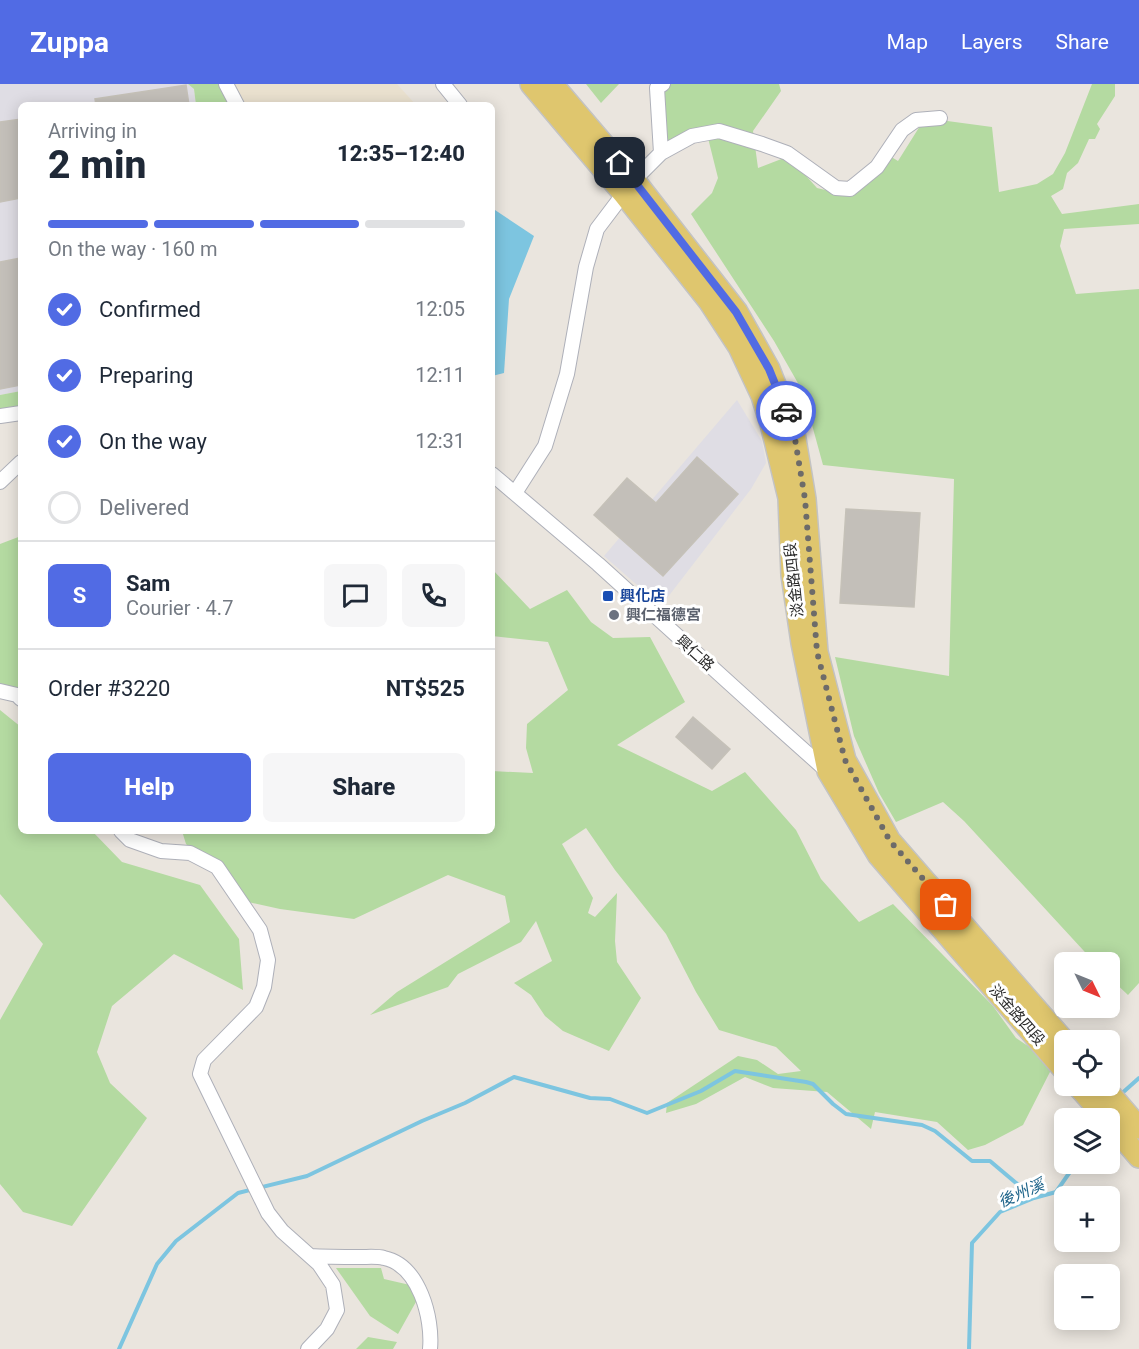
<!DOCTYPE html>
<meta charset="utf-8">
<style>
:root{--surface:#fff;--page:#f6f6f7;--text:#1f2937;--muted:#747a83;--line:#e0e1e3;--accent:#516be4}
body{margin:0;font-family:Roboto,"Noto Sans TC",sans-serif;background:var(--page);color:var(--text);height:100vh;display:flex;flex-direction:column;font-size:22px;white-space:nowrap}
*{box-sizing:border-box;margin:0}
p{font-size:20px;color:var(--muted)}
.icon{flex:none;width:33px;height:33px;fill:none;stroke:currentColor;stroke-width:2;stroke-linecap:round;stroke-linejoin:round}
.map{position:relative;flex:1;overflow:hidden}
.details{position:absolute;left:18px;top:18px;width:477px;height:732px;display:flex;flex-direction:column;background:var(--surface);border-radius:9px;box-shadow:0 3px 15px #0003}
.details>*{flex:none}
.needle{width:39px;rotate:133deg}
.tools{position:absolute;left:1054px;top:868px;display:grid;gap:12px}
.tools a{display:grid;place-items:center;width:66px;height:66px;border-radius:9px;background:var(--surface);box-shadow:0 3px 15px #0003;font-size:30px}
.pin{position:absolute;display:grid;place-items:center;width:51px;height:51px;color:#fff;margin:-26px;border-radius:12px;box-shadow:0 3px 9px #0006}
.courier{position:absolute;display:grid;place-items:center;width:60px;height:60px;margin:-30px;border:4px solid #516be4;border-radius:50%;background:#fff;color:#222;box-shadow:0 2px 8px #0007}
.head em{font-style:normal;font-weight:800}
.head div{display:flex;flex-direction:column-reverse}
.head{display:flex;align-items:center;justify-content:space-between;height:102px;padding:0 30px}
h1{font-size:39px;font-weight:800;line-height:45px}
.bar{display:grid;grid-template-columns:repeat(4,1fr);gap:9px 6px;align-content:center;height:72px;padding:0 30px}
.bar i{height:8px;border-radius:4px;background:var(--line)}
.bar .active{background:var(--accent)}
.bar p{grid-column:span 4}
.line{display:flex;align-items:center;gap:15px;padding:0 30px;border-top:2px solid var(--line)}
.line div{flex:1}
.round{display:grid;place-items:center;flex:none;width:63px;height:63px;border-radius:9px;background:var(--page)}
ol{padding:0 30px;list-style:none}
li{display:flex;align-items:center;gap:18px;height:66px}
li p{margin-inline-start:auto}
li .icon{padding:6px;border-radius:50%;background:var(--accent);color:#fff;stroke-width:4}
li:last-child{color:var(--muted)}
li i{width:33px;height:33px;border:3px solid var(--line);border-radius:50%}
.primary-button{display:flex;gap:12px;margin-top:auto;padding:12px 30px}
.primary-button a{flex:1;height:69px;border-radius:9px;background:var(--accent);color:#fff;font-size:24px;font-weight:800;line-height:69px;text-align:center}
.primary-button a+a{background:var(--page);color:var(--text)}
header{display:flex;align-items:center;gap:36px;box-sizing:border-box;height:84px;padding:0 30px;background:var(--accent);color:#fff}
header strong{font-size:28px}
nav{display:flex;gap:33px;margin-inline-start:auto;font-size:21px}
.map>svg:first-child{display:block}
.industrial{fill:#dfdde4}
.education{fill:#eae1cf}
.green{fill:#b4daa1}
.water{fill:#7dc5e0}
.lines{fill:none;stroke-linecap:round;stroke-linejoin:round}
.stream{stroke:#7dc5e0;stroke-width:4}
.building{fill:#c3bfb9;stroke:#c5c1b8;stroke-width:1.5}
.street-casing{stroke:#aeb0b9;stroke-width:16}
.primary-casing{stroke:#c3c3c3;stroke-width:24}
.street{stroke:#fff;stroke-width:14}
.primary{stroke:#dfc66e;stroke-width:21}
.done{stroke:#6d6b69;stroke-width:6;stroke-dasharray:0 10.8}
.route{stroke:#516be4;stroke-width:8}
.transit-dot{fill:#1a4fb4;stroke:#fff;stroke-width:2}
.worship-dot{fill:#6b7280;stroke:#fff;stroke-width:2}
.labels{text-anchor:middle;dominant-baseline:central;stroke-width:6;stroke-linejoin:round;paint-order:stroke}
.street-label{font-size:15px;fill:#2a2a2a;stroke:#fff}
.transit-label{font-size:15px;font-weight:bold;fill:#164399;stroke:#fff;text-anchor:start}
.worship-label{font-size:15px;font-weight:bold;fill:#5b616d;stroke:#fff;text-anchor:start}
.water-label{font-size:16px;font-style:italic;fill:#1e648a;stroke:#fff}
</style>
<header>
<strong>Zuppa</strong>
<nav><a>Map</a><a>Layers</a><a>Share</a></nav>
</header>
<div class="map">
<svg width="1139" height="1265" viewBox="0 0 1139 1265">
<rect width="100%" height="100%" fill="#eae5de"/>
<!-- industrial -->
<path class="industrial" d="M0 0H188L194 5 196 21H21V307L0 311Z
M737 316 762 357 766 379 751 405 661 522 604 472Z"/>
<!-- education -->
<path class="education" d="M234 0H397L416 21H245Z"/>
<!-- green -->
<path class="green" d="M188 0H219L224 4 231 21H196L194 5Z
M586 0H619L601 19Z
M664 0H779L781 7 753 47 758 84 784 74 799 84 817 104 842 110 864 101 880 66 898 77 925 34 992 43 999 108 1037 100 1053 90 1065 69 1092 0H1115V12L1097 40 1100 45 1095 55H1089L1078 79 1067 89 1063 105 1051 112 1062 130 1139 120V140L1064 145 1060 162 1076 210 1139 205V899L1128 911 1110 894V879H1095L964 737 943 718 896 738 879 709 854 652 835 573 949 592 954 395 823 381 803 308 774 257 691 130 712 109 718 94 706 46 666 59Z
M21 307V322L0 325V311Z
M21 452V612L0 601V460Z
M492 485 530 525 567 506 591 538 613 554 650 553 685 618 617 661 712 707 745 688 796 746 821 795 859 838 893 820 993 922 1016 954 1043 972 1051 986 1023 1041 985 1061 968 1066 937 1038 875 1028 871 1045 827 1008 773 1004 745 993 696 1020 666 1029 667 1019 738 972 757 976 778 990 801 987 776 963 719 946 696 908 666 850 615 786 586 744 562 760 593 814 588 829 595 833 617 809 615 857 617 878 641 914 609 967 563 947 545 932 531 911 514 899 552 877 536 837 521 858 458 890 448 903 370 931 397 908 510 838 505 812 448 791 354 835 280 825 248 818 186 760 182 747H492V687L533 689 526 664 527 640 568 606 548 558 492 552Z
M0 626 21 643V747H92L122 778 200 801 239 855 243 906 174 870 112 922 97 968 110 999 147 1034 72 1142 23 1128 0 1100V936L43 860 0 810Z
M336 1184H381L384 1195 410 1201 417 1216 398 1250 370 1232Z
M368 1253 397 1258 393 1265H356Z"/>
<!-- water -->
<path class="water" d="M492 124 534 152 509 215 504 289 492 292Z"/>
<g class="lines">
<!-- stream -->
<path class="stream" d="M1120 1011 1139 994
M119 1265 157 1180 176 1157 238 1109 307 1092 422 1037 465 1019 514 993 590 1014 610 1015 647 1029 701 1007 735 987 806 998 813 1000 833 1020 846 1030 922 1041 935 1047 972 1077H990L1034 1114
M969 1265 972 1159 1000 1128 1034 1114 1056 1108 1072 1085 1074 1080"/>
</g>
<!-- building -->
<path class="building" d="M186 1 189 21H96L95 15Z
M21 35V114L0 118V38Z
M21 174V301L0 305V178Z
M697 373 738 410 663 492 594 431 627 394 656 419Z
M846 425 920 429 914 523 840 519Z
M693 633 730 665 712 685 676 653Z"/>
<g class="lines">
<defs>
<path id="street" d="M226 0 237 21
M443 0 460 21
M661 69 692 52 719 47 762 60 787 69 836 104 850 105 877 83 902 46 916 36 940 34
M0 332 21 329
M492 390 598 480 770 636 827 687
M0 398 21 378
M515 409 545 362 567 290 586 183 597 145 634 96 661 69 657 4 663 0
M0 607 17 611 21 615
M121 747 130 756 161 767 190 769 217 783 260 846 268 876 264 903 256 923 204 976 200 990 268 1129 282 1147 319 1180 333 1201 337 1226 327 1245 308 1265
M310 1172C327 1173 344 1173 361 1173 368 1173 377 1172 384 1174 419 1181 433 1234 430 1265"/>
<path id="primary" d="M531 0 624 110 709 217 739 263 762 312 771 340 789 414 792 491 802 559 828 687 879 772 1065 987
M552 0 634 96 737 228 769 285 794 349 805 415 817 568 845 676 890 757 1065 958
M1078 1002 1107 1035
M1103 1002 1139 1044
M1110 1039 1139 1073"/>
</defs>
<!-- street casing -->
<use href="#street" class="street-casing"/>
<!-- primary casing -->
<use href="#primary" class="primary-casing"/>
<!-- street -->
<use href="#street" class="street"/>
<!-- primary -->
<use href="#primary" class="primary"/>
</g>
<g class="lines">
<!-- done -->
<path class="done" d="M786 327 794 349 805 415 817 568 845 676 890 757 946 821"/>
<!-- route -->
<path class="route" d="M620 79 736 228 769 285 786 327"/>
</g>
<!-- markers -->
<rect class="transit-dot" x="602" y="506" width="12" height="12" rx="3"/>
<circle class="worship-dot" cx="614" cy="531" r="6"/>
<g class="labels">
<!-- street labels -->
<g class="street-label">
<text transform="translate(794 496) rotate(-96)">淡金路四段</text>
<text transform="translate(695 569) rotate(42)">興仁路</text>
<text transform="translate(1017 931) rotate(49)">淡金路四段</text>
</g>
<!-- transit labels -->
<g class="transit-label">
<text x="620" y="512">興化店</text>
</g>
<!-- worship labels -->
<g class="worship-label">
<text x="626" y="531">興仁福德宮</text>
</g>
<!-- water labels -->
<g class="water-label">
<text transform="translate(1021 1109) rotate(-23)">後州溪</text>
</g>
</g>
</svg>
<div class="tools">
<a><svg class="needle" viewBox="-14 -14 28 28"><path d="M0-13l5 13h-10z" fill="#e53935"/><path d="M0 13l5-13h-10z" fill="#747a83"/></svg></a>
<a><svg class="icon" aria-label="locate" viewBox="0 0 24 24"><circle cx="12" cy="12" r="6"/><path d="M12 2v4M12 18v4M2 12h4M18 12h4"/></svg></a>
<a><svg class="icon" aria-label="layers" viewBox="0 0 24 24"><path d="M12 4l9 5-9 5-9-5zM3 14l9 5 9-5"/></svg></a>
<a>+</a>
<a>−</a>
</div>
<div class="pin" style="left:946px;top:821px;background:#ea580c"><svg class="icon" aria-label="bag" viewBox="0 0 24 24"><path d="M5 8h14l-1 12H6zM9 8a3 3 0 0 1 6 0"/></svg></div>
<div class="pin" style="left:620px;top:79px;background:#1f2937"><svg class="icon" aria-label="home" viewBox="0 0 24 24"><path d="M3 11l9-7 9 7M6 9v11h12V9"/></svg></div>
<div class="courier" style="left:786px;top:327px"><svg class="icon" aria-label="car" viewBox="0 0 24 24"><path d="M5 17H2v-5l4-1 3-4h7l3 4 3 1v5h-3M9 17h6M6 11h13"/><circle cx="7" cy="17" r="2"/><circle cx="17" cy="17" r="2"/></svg></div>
<section class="details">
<div class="head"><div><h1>2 min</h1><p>Arriving in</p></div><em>12:35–12:40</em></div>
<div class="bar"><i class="active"></i><i class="active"></i><i class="active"></i><i></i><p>On the way · 160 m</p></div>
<ol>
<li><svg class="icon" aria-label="check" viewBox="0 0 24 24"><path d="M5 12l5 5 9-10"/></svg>Confirmed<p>12:05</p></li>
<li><svg class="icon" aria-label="check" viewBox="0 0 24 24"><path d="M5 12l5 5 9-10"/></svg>Preparing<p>12:11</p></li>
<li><svg class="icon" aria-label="check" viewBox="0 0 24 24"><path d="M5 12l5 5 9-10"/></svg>On the way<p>12:31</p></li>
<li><i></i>Delivered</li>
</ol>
<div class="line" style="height:108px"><b class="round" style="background:var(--accent);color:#fff">S</b><div><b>Sam</b><p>Courier · 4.7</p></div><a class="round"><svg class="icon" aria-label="chat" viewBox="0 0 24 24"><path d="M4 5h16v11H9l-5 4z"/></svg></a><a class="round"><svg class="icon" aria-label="phone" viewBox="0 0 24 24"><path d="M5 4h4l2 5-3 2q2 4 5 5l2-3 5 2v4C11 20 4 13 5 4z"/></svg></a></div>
<div class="line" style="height:78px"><div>Order #3220</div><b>NT$525</b></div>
<div class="primary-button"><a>Help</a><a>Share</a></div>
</section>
</div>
